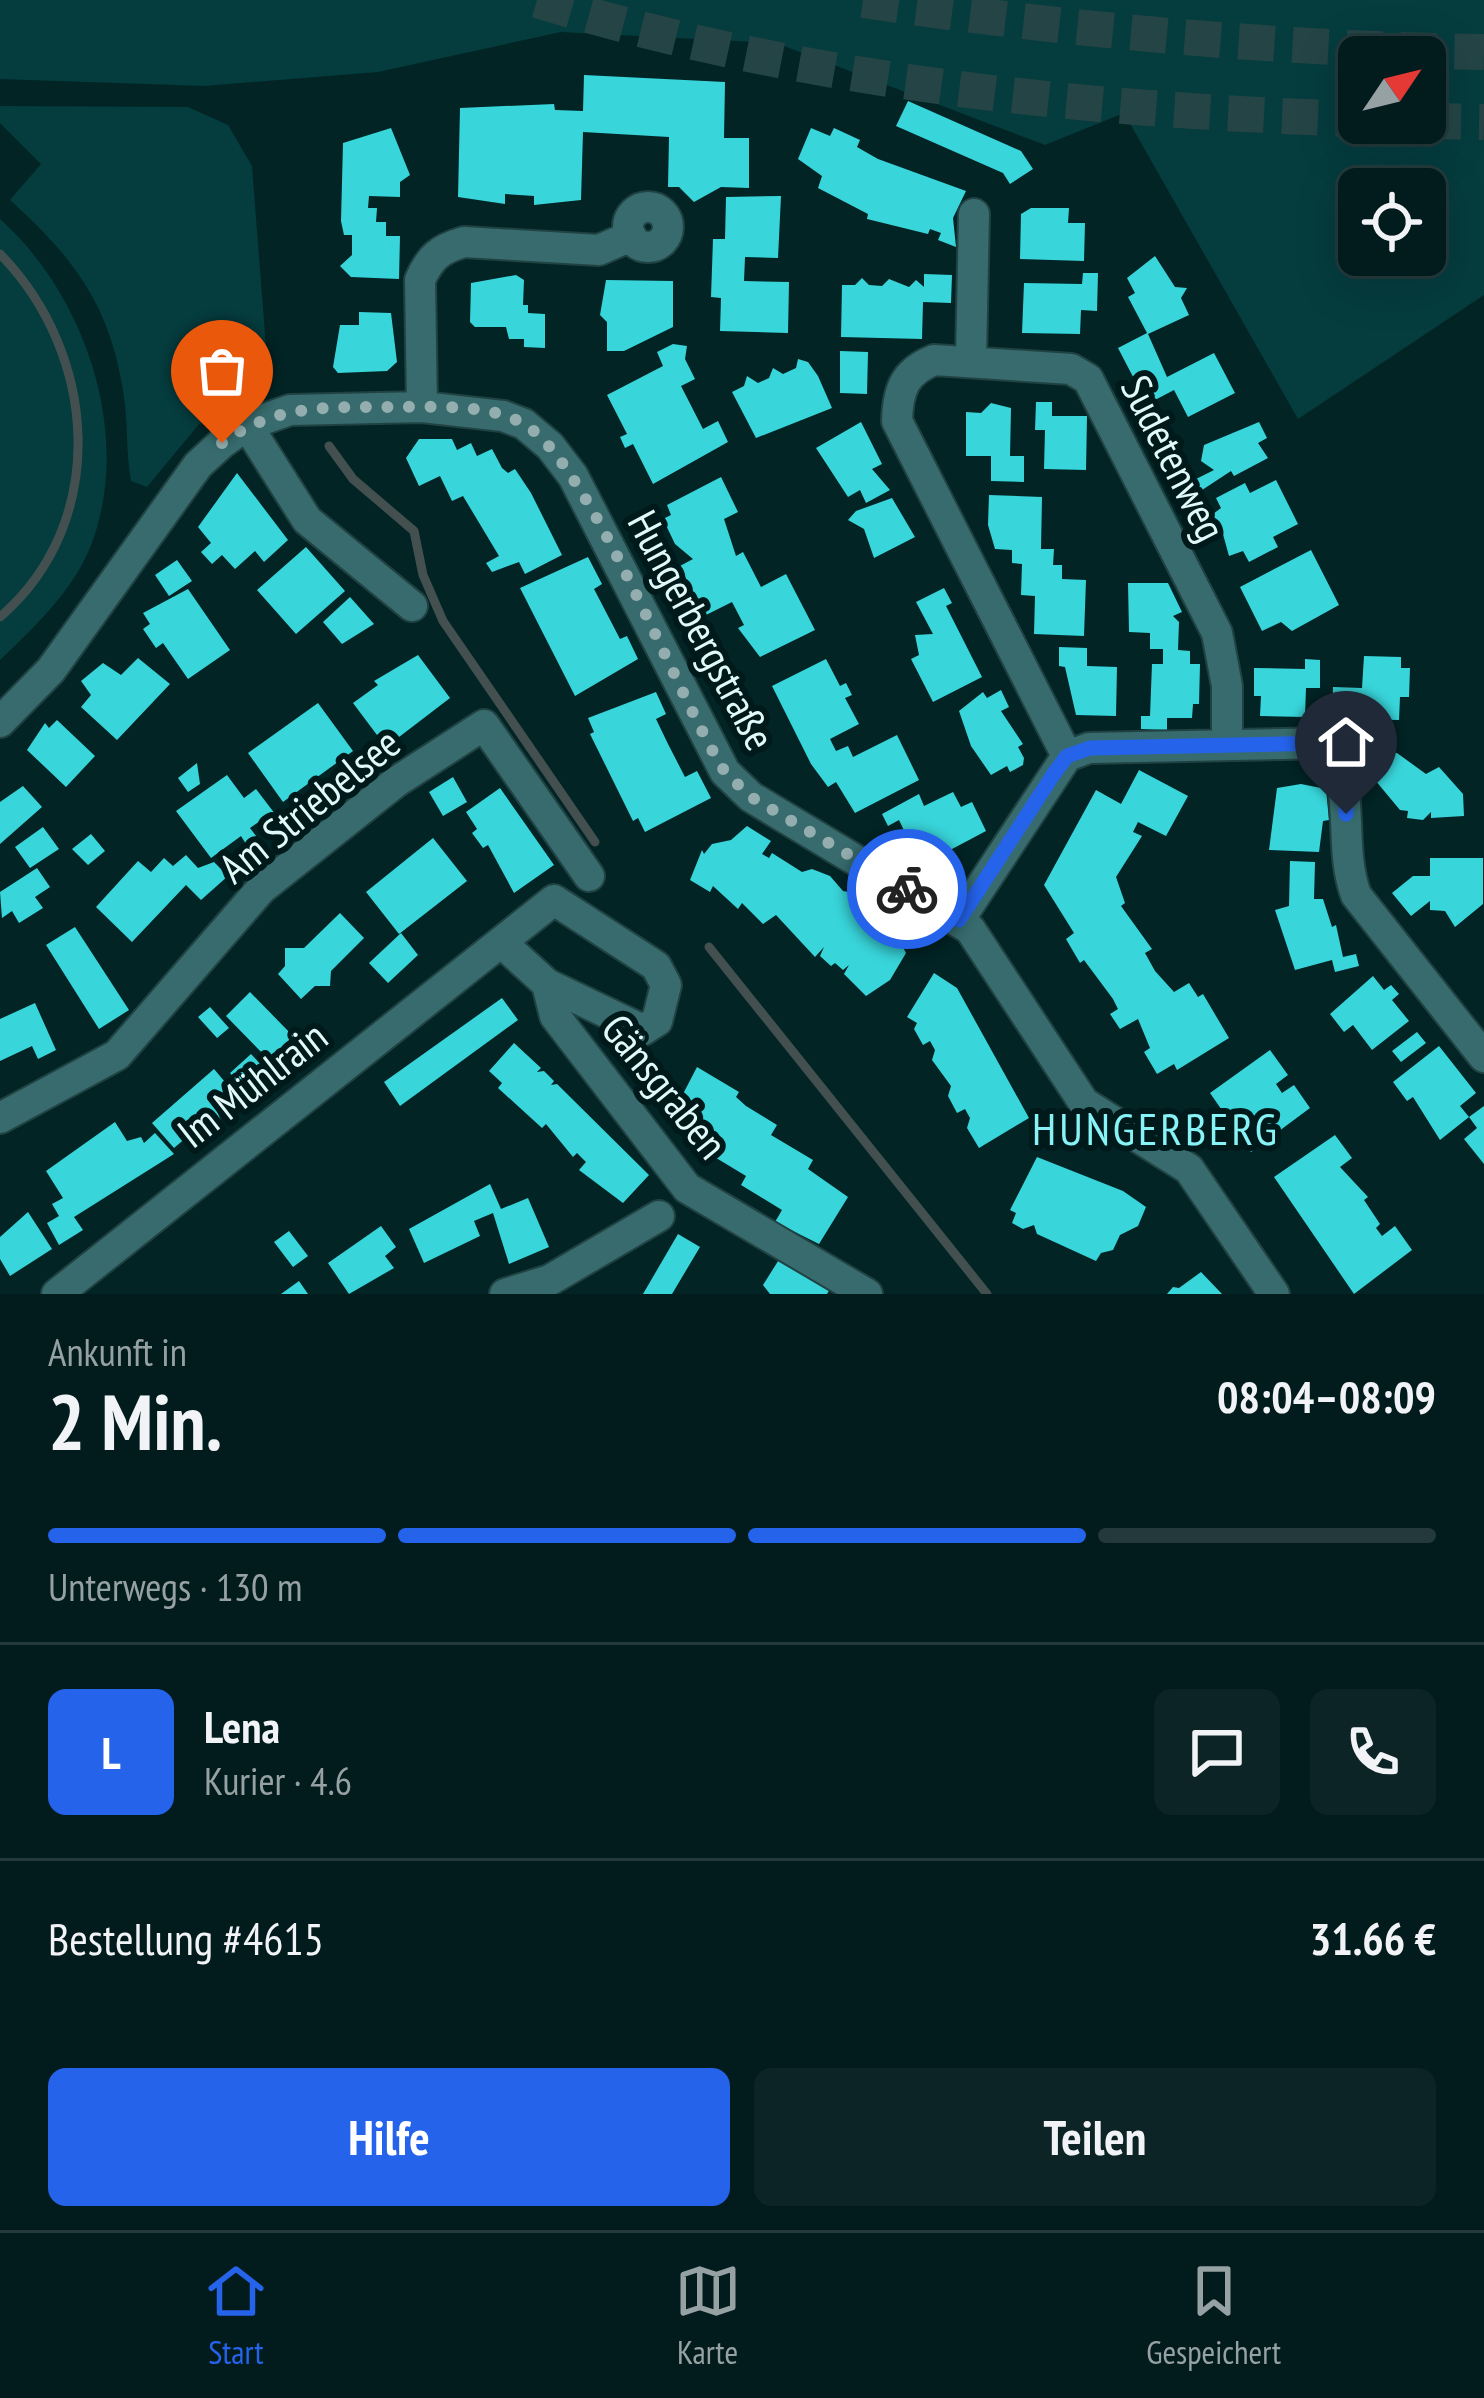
<!DOCTYPE html>
<html lang="de">
<meta charset="utf-8">
<style>
:root{--surface:#021b1c;--page:#0c2425;--text:#f1f3f6;--muted:#96a1a3;--line:#23393b;--accent:#2563eb}
body{margin:0;font-family:"PT Sans Narrow",sans-serif;background:var(--page);color:var(--text);height:100vh;display:flex;flex-direction:column;font-size:45px;white-space:nowrap}
*{box-sizing:border-box;margin:0}
p{font-size:39px;color:var(--muted)}
.icon{flex:none;width:66px;height:66px;fill:none;stroke:currentColor;stroke-width:2;stroke-linecap:round;stroke-linejoin:round}
.map{position:relative;height:1294px;overflow:hidden}
.panel{display:flex;flex-direction:column;background:var(--surface);flex:1}
.panel>*{flex:none}
.needle{width:78px;rotate:55deg}
.fabs{position:absolute;left:1338px;top:36px;display:grid;gap:24px}
.fabs a{display:grid;place-items:center;width:108px;height:108px;border-radius:18px;background:var(--surface);box-shadow:0 12px 48px #0002,0 0 0 3px var(--line);font-size:60px}
.pin{position:absolute;display:grid;place-items:center;width:102px;height:102px;color:#fff;margin:-123px -51px;border-radius:50% 50% 50% 0;rotate:-45deg;box-shadow:0 0 12px #0007}
.pin .icon{rotate:45deg}
.courier{position:absolute;display:grid;place-items:center;width:120px;height:120px;margin:-60px;border:9px solid #2563eb;border-radius:50%;background:#fff;color:#222;box-shadow:0 3px 15px #0007}
.summary em{font-style:normal;font-weight:800}
.summary div{display:flex;flex-direction:column-reverse}
.summary{display:flex;align-items:center;justify-content:space-between;height:204px;padding:0 48px}
h1{font-size:78px;font-weight:800;line-height:90px}
.bar{display:grid;grid-template-columns:repeat(4,1fr);gap:18px 12px;align-content:center;height:144px;padding:0 48px}
.bar i{height:15px;border-radius:9px;background:var(--line)}
.bar .active{background:var(--accent)}
.bar p{grid-column:span 4}
.line{display:flex;align-items:center;gap:30px;padding:0 48px;border-top:3px solid var(--line)}
.line div{flex:1}
.round{display:grid;place-items:center;flex:none;width:126px;height:126px;border-radius:18px;background:var(--page)}
.cta{display:flex;gap:24px;margin-top:auto;padding:24px 48px}
.cta a{flex:1;height:138px;border-radius:18px;background:var(--accent);color:#fff;font-size:48px;font-weight:800;line-height:138px;text-align:center}
.cta a+a{background:var(--page);color:var(--text)}
.menu{display:flex;justify-content:space-around;align-items:center;height:168px;border-top:3px solid var(--line);background:var(--surface);font-size:33px;color:var(--muted)}
.menu a{display:grid;justify-items:center;gap:6px}
.menu .active{color:var(--accent)}
.map>svg:first-child{display:block}
.green{fill:#053c3e;fill-rule:evenodd}
.lines{fill:none;stroke-linecap:round;stroke-linejoin:round}
.stream{stroke:#445050;stroke-width:9}
.building{fill:#38d6db}
.highway-tunnel{stroke:#244445;stroke-width:36;stroke-dasharray:36 18;stroke-linecap:butt}
.minor-casing{stroke:#214243;stroke-width:34}
.minor{stroke:#376b6d;stroke-width:30}
.done{stroke:#94aeaf;stroke-width:12;stroke-dasharray:0 21.6}
.route{stroke:#2563eb;stroke-width:15}
.labels{text-anchor:middle;dominant-baseline:central;stroke-width:12;stroke-linejoin:round;paint-order:stroke}
.street-label{font-size:42px;fill:#e2f9f9;stroke:#001a1c}
.neighbourhood-label{font-size:45px;letter-spacing:3px;fill:#87f3f6;stroke:#001a1c}
</style>
<div class="map">
<svg width="1484" height="1294" viewBox="0 0 1484 1294">
<rect width="100%" height="100%" fill="#022425"/>
<!-- green -->
<path class="green" d="M0 0H1484V295L1298 419 1124 113 1045 145 776 43 561 32 378 72 204 86 0 79ZM1359 57H1425V123H1359ZM1359 189H1425V255H1359Z
M0 106 188 107 228 125 252 166 269 386 205 417 147 487 131 481C126 453 128 425 124 397 111 307 76 260 10 200L41 164 0 123Z
M0 219C83 293 131 428 94 537 78 586 37 625 0 660Z"/>
<g class="lines">
<!-- stream -->
<path class="stream" d="M0 254C97 353 111 521 0 617
M329 446 353 479 414 531 423 575 443 621 595 842
M709 947 987 1294"/>
</g>
<!-- building -->
<path class="building" d="M584 75 725 82 724 138H749V188L721 187 694 202 679 187H668L669 137 583 132 581 200 534 205V196L505 194V204L458 197 460 108 554 104 555 110 583 111Z
M908 101 1021 151 1033 169 1010 184 1003 173 896 126Z
M391 128 410 175 400 182V197L369 196 368 208H377L376 222H386V236H400L399 279 351 277 340 266 352 255V235H344L341 221 343 143Z
M811 128 830 136 834 128 860 140 857 147 878 159 966 191 953 218 956 247 938 240 941 233 930 229 928 234 867 219 868 214 818 188 822 176 798 159Z
M781 196 778 258 745 257 744 281 789 282 788 333 720 331 721 298 711 297 713 239H725L726 197Z
M1031 208H1069L1068 223H1085L1084 261 1020 259 1021 214Z
M1155 256 1175 287 1187 288 1181 298 1189 315 1148 334 1167 377 1214 353 1235 393 1188 417 1174 390 1155 400 1143 396 1118 348 1147 333 1128 297 1135 293 1127 278Z
M1083 273H1098L1097 311 1081 310 1080 334 1022 333 1024 283 1082 284Z
M924 274 952 275 951 303 923 302 922 339 841 337 842 285H855L862 278 869 285 882 286 889 279 909 287 916 280 924 287Z
M516 275 524 280 523 305H528V313L545 314V348L524 347V339H509L506 327H475L470 322 471 283Z
M606 280 673 281V327L624 351H607V322L600 315Z
M359 312 391 313 397 362 387 371 338 373 333 367 340 325H359Z
M673 344 687 346 685 359 695 379 681 386 703 429 718 421 728 442 653 484 633 444 625 448 620 437 627 434 607 395 663 366 657 352Z
M840 351 868 352 867 394 840 393Z
M798 359 808 362 818 376 832 408 756 438 732 392 744 386 747 376 758 383 769 378 773 368 783 374 796 368Z
M1036 402H1052V416H1087L1086 470 1044 469 1045 430H1035Z
M991 403 1011 408 1010 456H1024V482L991 481V456H966V412L981 413Z
M861 422 882 464 872 469 890 490 866 503 860 490 848 497 816 448Z
M1259 422 1267 438 1258 443 1268 458 1234 476 1231 471 1196 494 1190 482 1214 470 1201 461 1204 445Z
M419 439H452L457 450 471 443 477 456 492 449 502 468 508 473 515 469 531 493 562 555 525 574 519 562 492 572 486 563 499 556 463 496 452 501 440 476 419 486 406 458Z
M237 473 288 540 264 562 255 551 235 569 222 555 212 564 201 552 211 543 198 527Z
M721 477 738 512 724 519 736 556 743 552 761 587 786 574 815 630 760 657 738 628 744 625 732 602 704 616 680 566 693 559 675 544 663 519 671 515 667 505Z
M1276 480 1298 524 1273 537 1278 547 1249 562 1243 551 1229 556 1221 527 1215 530 1209 517 1221 508 1216 498 1245 483 1250 493Z
M989 495 1042 497 1041 549H1054L1053 565H1062V579L1086 580 1084 636 1034 634 1035 596 1021 595 1022 564 1012 563V550L995 549 988 525Z
M892 498 915 537 874 558 864 529 848 520 856 511Z
M306 547 345 591 296 634 257 590Z
M1311 550 1339 605 1292 631 1281 622 1262 631 1240 587Z
M588 557 602 584 594 589 620 639 627 636 638 659 575 696 520 588Z
M177 560 192 581 169 596 155 575Z
M1128 583H1168L1182 612 1173 616 1179 622 1178 650 1190 651V664H1200L1199 704H1193L1192 718H1167V730L1141 729V716H1150L1152 664H1163V649H1150V633L1129 632Z
M944 588 952 603 946 606 982 677 933 702 911 659 919 655 915 635 933 634 916 602Z
M188 589 230 650 188 679 163 643 156 648 143 629 150 624 143 613Z
M350 597 374 624 342 644 323 622Z
M1059 647 1087 648V666L1117 667 1116 716 1076 715 1065 667 1059 666Z
M418 655 450 698 386 747 353 703 378 685 374 681Z
M1364 656 1401 657V668H1410L1409 697H1400L1399 720 1332 719 1333 687 1362 688Z
M138 658 170 684 117 740 81 707 91 695 81 681 103 663 121 675Z
M826 659 840 686 846 683 852 695 845 698 859 724 830 739 836 751 848 746 853 757 897 735 919 780 855 813 836 782 828 787 811 764 772 686Z
M1305 659 1320 660V688H1306L1305 717 1260 716 1261 696H1254V668L1305 669Z
M1001 690 1009 707 1001 711 1023 744 1018 747 1024 758 1023 765 1010 772 1007 766 991 775 971 746 959 711 983 692 987 698Z
M656 692 666 714 656 719 668 744 685 777 697 771 711 798 645 832 638 818 633 821 590 734 594 732 588 718Z
M318 703 353 751 283 802 248 753Z
M57 720 95 756 66 787 27 750 45 723 49 728Z
M1386 752 1397 753 1426 774 1439 767 1463 794 1464 816 1431 818V812L1423 820 1407 818 1408 811 1400 810 1370 774Z
M197 763 200 784 188 792 178 778Z
M1139 770 1188 796 1166 836 1138 822 1133 832 1142 836 1116 877 1125 903 1121 906 1152 949 1145 953 1155 971 1174 992 1189 983 1198 997 1203 994 1229 1038 1177 1070 1174 1064 1157 1074 1144 1052 1150 1048 1138 1019 1120 1029 1110 1014 1118 1009 1113 999 1084 960 1080 963 1066 939 1074 933 1044 885 1096 790 1121 804Z
M227 775 244 798 256 789 285 827 272 836 260 821 250 828 256 836 246 844 241 836 211 858 176 811Z
M453 777 467 802 443 816 429 792Z
M1301 784 1326 789 1329 820 1323 821 1319 852 1269 850 1277 788Z
M23 786 42 807 0 844V802Z
M500 788 554 865 514 893 488 845 483 848 472 833 477 829 466 812Z
M953 792 961 807 972 802 986 831 937 857 927 835 910 843 899 820 888 826 882 814 919 794 924 806Z
M747 826 771 841 762 854 769 858 772 853 802 872 812 869 830 876 843 891 860 894 885 913 906 953 890 980 866 996 844 974 849 965 843 970 835 963 831 966 820 956 824 947 815 957 776 915 763 924 742 903 738 909 713 886 710 892 690 880 702 850 704 854 712 844 731 840Z
M43 827 59 849 30 868 15 847Z
M91 834 105 851 88 865 72 849Z
M433 838 467 881 399 934 366 892Z
M186 855 198 868 214 862 228 876 201 900 186 885 132 942 96 907 138 861 151 872 164 858 173 866Z
M1430 858H1483V904L1455 927 1445 911 1430 910V901L1411 916 1392 893 1413 876H1430Z
M1290 861 1315 862 1314 899H1323L1332 927 1336 925 1343 957 1356 954 1359 966 1335 972 1332 960 1295 970 1275 910 1289 906Z
M37 868 50 887 35 897 43 908 19 923 12 911 2 918 0 892Z
M340 913 364 938 331 971 330 986H315L301 999 278 974 285 966V948H304Z
M75 927 129 1010 99 1029 46 945Z
M401 933 418 955 388 983 369 963Z
M934 973 957 988 1029 1118 979 1148 967 1128 970 1118 965 1109 957 1113 948 1096 951 1086 932 1060 935 1050 930 1041 923 1045 914 1029 917 1023 907 1017Z
M1373 976 1384 990 1391 985 1399 994 1392 1000 1409 1021 1372 1050 1353 1025 1344 1032 1330 1014Z
M250 992 293 1036 269 1060 226 1016Z
M502 998 518 1020 400 1106 384 1082Z
M35 1003 56 1050 38 1059 32 1046 0 1061V1019Z
M210 1007 229 1028 217 1038 198 1017Z
M1417 1032 1426 1043 1401 1062 1392 1051Z
M514 1043 541 1068 537 1072 544 1071 554 1081 551 1085 557 1084 649 1175 623 1203 579 1170 586 1162 577 1153 573 1157 546 1124 542 1128 498 1088 502 1083 489 1071Z
M1439 1046 1476 1093 1460 1106 1469 1117 1440 1140 1413 1097 1407 1101 1393 1082Z
M1270 1050 1288 1075 1276 1084 1282 1093 1294 1085 1310 1108 1251 1152 1210 1093Z
M251 1054 270 1074 249 1094 230 1073Z
M697 1067 739 1092 736 1097 746 1106 777 1125 771 1135 813 1160 808 1169 848 1197 819 1244 775 1222 782 1210 741 1185 746 1176 703 1150 708 1142 670 1119Z
M214 1069 236 1095 217 1111 221 1121H206L174 1148 152 1123Z
M1484 1106V1164L1464 1139 1477 1128 1469 1117Z
M115 1122 127 1141 141 1137 144 1143 155 1133 174 1154 74 1217 83 1230 59 1245 47 1223 59 1216 52 1204 63 1198 46 1171Z
M1335 1135 1352 1158 1340 1167 1368 1197 1364 1200 1380 1224 1376 1228 1382 1236 1395 1226 1412 1250 1354 1294 1274 1177Z
M1037 1157 1123 1191 1146 1207 1138 1226 1120 1235 1113 1250 1101 1253 1096 1261 1037 1234 1034 1225 1023 1229 1012 1223 1016 1213 1010 1210Z
M490 1184 501 1209 528 1198 549 1247 509 1264 493 1213 474 1221 480 1236 424 1263 409 1229Z
M28 1212 52 1249 10 1276 0 1259V1237Z
M381 1226 396 1247 385 1256 394 1268 349 1294 328 1263Z
M289 1231 308 1256 293 1267 274 1242Z
M678 1234 700 1247 672 1294H643Z
M780 1258 830 1289 827 1294H770L763 1285Z
M1201 1272 1222 1294H1167L1173 1287 1179 1288Z
M299 1281 308 1294H281Z"/>
<g class="lines">
<!-- highway-tunnel -->
<path class="highway-tunnel" d="M537 0C803 82 1082 110 1359 119
M863 0C1068 30 1276 49 1484 52
M1425 121 1484 122"/>
<defs>
<path id="minor" d="M628 227a20 20 0 1 1 40 0a20 20 0 1 1-40 0Z
M971 360 974 214
M422 407 420 280C430 257 440 249 464 242L599 250 631 236
M247 425 307 520 412 606
M0 722 51 670 198 465 222 443 247 425 290 410 422 407 503 416 524 424 550 446 573 476 725 772 751 797 970 929 1084 1103 1189 1169 1274 1294
M1067 756 897 421C898 390 904 372 934 360L1071 369 1088 379 1217 633 1227 686V745
M959 920 1067 756 1089 748 1329 743C1356 791 1338 846 1356 895L1484 1057
M547 984 555 1016 687 1188 867 1294
M0 1118 117 1055 261 889 396 782 484 725 589 876
M57 1294 554 900 656 966 666 985 657 1021 643 1030 547 984 502 943
M505 1294 550 1280 659 1216"/>
</defs>
<!-- minor casing -->
<use href="#minor" class="minor-casing"/>
<!-- minor -->
<use href="#minor" class="minor"/>
</g>
<g class="lines">
<!-- done -->
<path class="done" d="M222 443C274 405 325 407 388 407 428 407 489 403 524 424 590 463 676 695 725 772L751 797 907 889"/>
<!-- route -->
<path class="route" d="M907 889 959 920 1053 775 1067 756 1090 748 1329 743 1345 784 1346 814"/>
</g>
<g class="labels">
<!-- street labels -->
<g class="street-label">
<text transform="translate(1174 458) rotate(63)">Sudetenweg</text>
<text transform="translate(702 630) rotate(62)">Hungerbergstraße</text>
<text transform="translate(309 805) rotate(-39)">Am Striebelsee</text>
<text transform="translate(252 1084) rotate(-38)">Im Mühlrain</text>
<text transform="translate(665 1086) rotate(51)">Gänsgraben</text>
</g>
<!-- neighbourhood labels -->
<g class="neighbourhood-label">
<text x="1156" y="1128">HUNGERBERG</text>
</g>
</g>
</svg>
<div class="fabs">
<a><svg class="needle" viewBox="-14 -14 28 28"><path d="M0-13l5 13h-10z" fill="#e53935"/><path d="M0 13l5-13h-10z" fill="#96a1a3"/></svg></a>
<a><svg class="icon" aria-label="locate" viewBox="0 0 24 24"><circle cx="12" cy="12" r="6"/><path d="M12 2v4M12 18v4M2 12h4M18 12h4"/></svg></a>
</div>
<div class="pin" style="left:222px;top:443px;background:#ea580c"><svg class="icon" aria-label="bag" viewBox="0 0 24 24"><path d="M5 8h14l-1 12H6zM9 8a3 3 0 0 1 6 0"/></svg></div>
<div class="pin" style="left:1346px;top:814px;background:#1f2937"><svg class="icon" aria-label="home" viewBox="0 0 24 24"><path d="M3 11l9-7 9 7M6 9v11h12V9"/></svg></div>
<div class="courier" style="left:907px;top:889px"><svg class="icon" aria-label="bike" viewBox="0 0 24 24"><circle cx="6" cy="16" r="4"/><circle cx="18" cy="16" r="4"/><path d="M6 16l4-8h5l3 8M10 8l3 8H6M13 5h3"/></svg></div>
</div>
<section class="panel">
<div class="summary"><div><h1>2 Min.</h1><p>Ankunft in</p></div><em>08:04–08:09</em></div>
<div class="bar"><i class="active"></i><i class="active"></i><i class="active"></i><i></i><p>Unterwegs · 130 m</p></div>
<div class="line" style="height:216px"><b class="round" style="background:var(--accent);color:#fff">L</b><div><b>Lena</b><p>Kurier · 4.6</p></div><a class="round"><svg class="icon" aria-label="chat" viewBox="0 0 24 24"><path d="M4 5h16v11H9l-5 4z"/></svg></a><a class="round"><svg class="icon" aria-label="phone" viewBox="0 0 24 24"><path d="M5 4h4l2 5-3 2q2 4 5 5l2-3 5 2v4C11 20 4 13 5 4z"/></svg></a></div>
<div class="line" style="height:156px"><div>Bestellung #4615</div><b>31.66 €</b></div>
<div class="cta"><a>Hilfe</a><a>Teilen</a></div>
</section>
<nav class="menu">
<a class="active"><svg class="icon" aria-label="home" viewBox="0 0 24 24"><path d="M3 11l9-7 9 7M6 9v11h12V9"/></svg>Start</a>
<a><svg class="icon" aria-label="map" viewBox="0 0 24 24"><path d="M3 6l6-2 6 2 6-2v14l-6 2-6-2-6 2zM9 4v14M15 6v14"/></svg>Karte</a>
<a><svg class="icon" aria-label="saved" viewBox="0 0 24 24"><path d="M7 4h10v16l-5-4-5 4z"/></svg>Gespeichert</a>
</nav>
